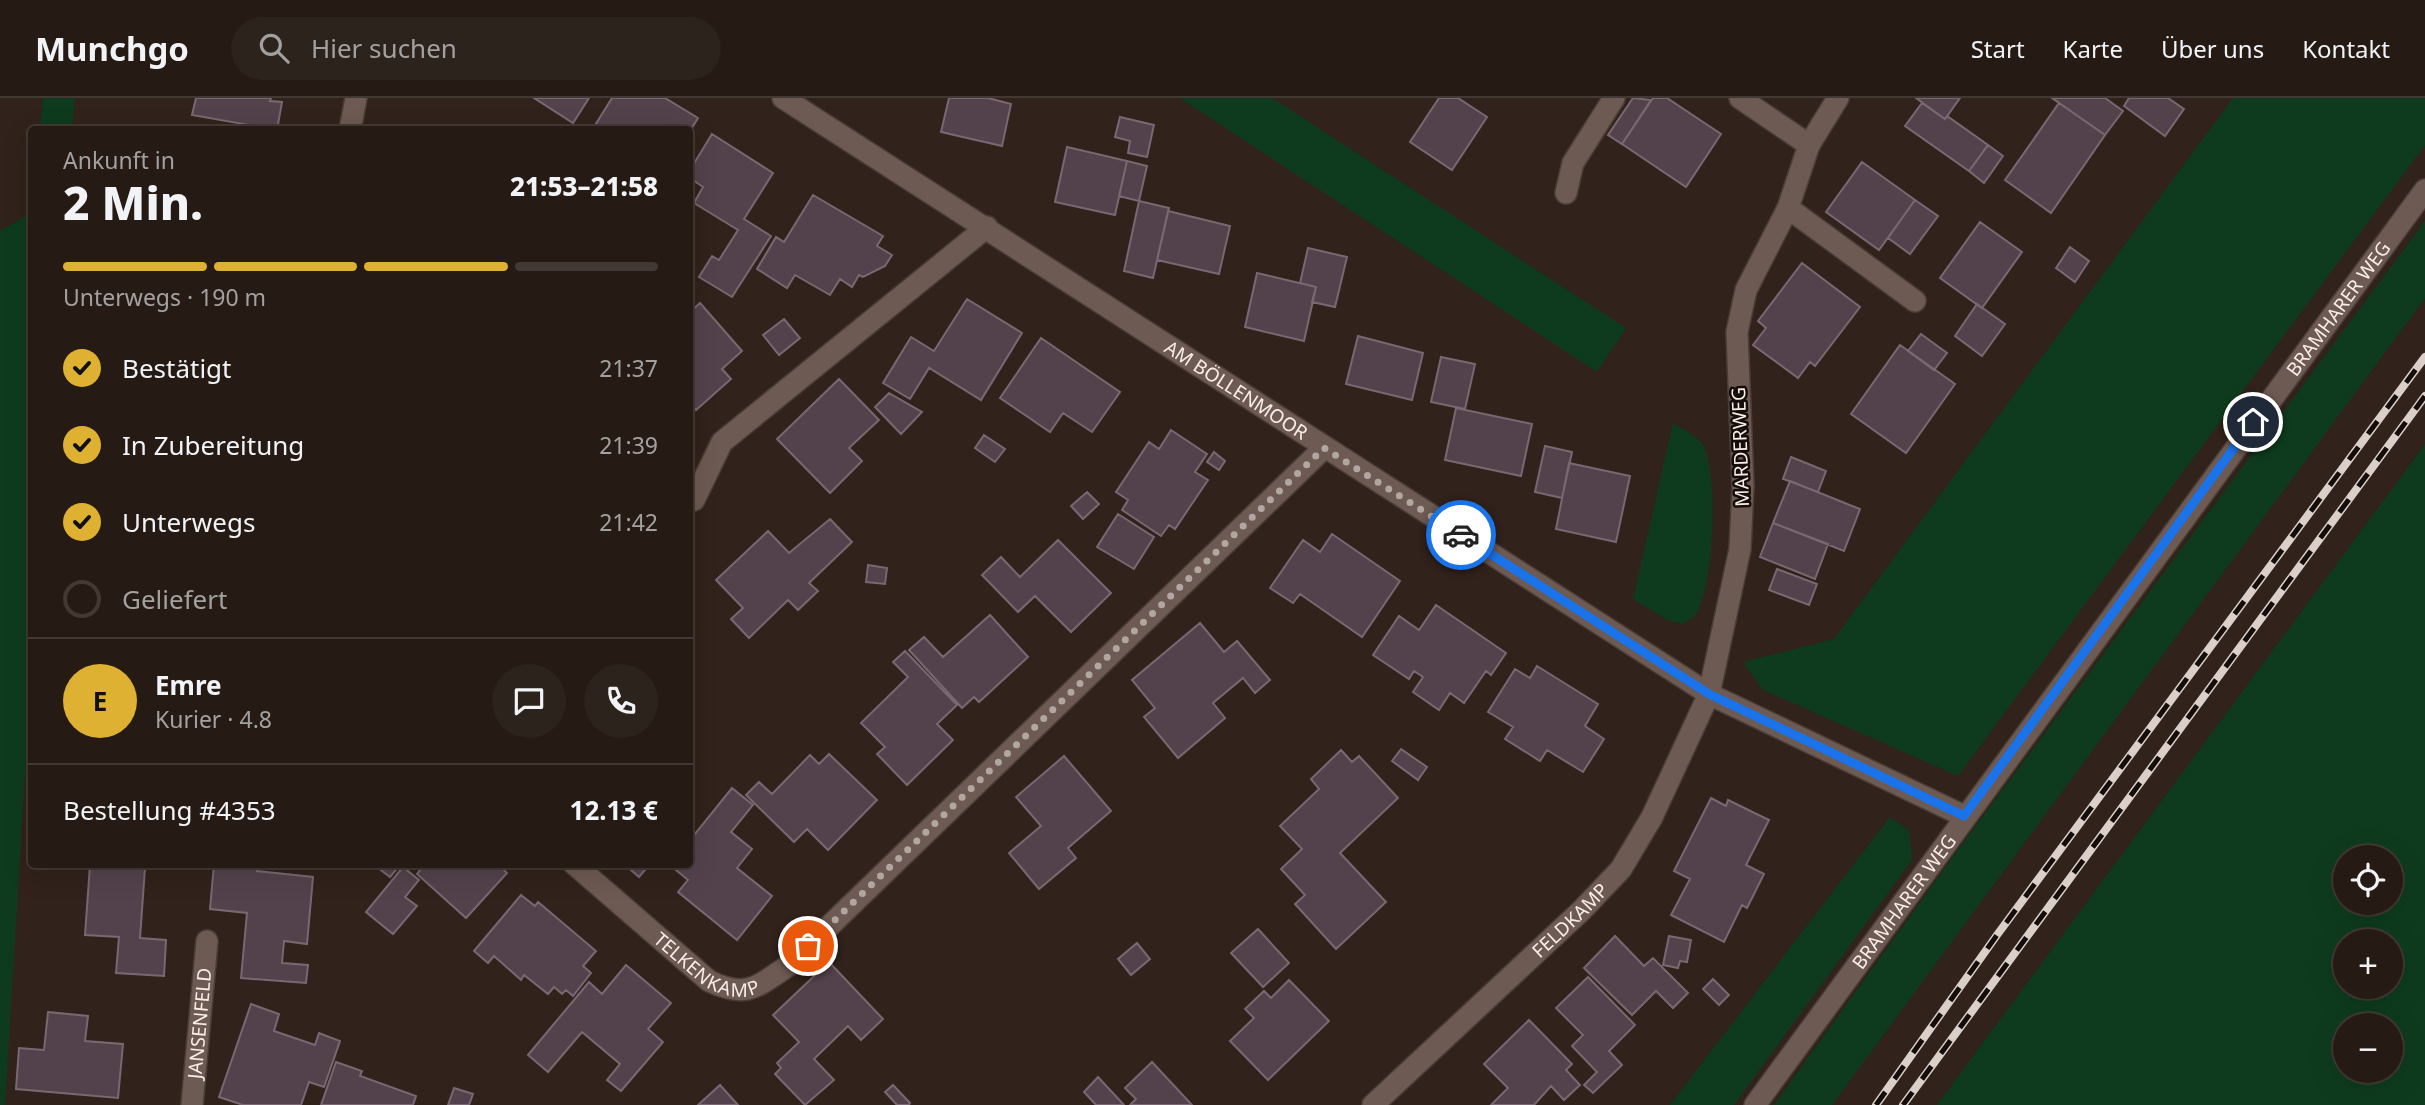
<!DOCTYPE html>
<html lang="de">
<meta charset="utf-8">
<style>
:root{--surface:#251a14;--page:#2d231d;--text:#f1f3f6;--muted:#a3a1a0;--line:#423834;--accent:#deb133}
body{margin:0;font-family:"Noto Sans",sans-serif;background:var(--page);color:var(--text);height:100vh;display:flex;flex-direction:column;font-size:26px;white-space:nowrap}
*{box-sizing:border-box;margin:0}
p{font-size:23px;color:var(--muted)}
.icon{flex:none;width:38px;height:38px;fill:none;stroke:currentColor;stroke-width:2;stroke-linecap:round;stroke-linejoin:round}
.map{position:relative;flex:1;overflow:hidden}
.sheet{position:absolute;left:28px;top:28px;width:665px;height:742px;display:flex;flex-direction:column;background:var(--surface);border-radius:7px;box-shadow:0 7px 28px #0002,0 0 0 2px var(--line)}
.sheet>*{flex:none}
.buttons{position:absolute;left:2333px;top:747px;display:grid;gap:14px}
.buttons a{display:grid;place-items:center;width:70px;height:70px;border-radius:50%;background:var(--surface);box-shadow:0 7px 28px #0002,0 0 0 2px var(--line);font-size:35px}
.pin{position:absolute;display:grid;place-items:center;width:60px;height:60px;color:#fff;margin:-30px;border:4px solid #fff;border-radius:50%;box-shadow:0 2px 7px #0007}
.courier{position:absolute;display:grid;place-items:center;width:70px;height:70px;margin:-35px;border:5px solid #1a73e8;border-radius:50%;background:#fff;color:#222;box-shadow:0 2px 9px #0007}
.headline em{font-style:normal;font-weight:800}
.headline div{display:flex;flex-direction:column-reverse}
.headline{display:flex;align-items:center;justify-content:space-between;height:119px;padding:0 35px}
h1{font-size:46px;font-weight:800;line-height:52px}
.bar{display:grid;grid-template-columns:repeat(4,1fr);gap:10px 7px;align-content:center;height:84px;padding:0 35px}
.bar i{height:9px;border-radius:5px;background:var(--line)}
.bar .active{background:var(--accent)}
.bar p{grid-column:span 4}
.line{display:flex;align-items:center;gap:18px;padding:0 35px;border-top:2px solid var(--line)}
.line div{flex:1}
.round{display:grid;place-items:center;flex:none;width:74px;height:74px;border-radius:37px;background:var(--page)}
ol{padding:0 35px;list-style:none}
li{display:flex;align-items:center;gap:21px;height:77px}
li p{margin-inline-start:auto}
li .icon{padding:7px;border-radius:50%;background:var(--accent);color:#111;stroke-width:4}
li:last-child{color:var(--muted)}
li i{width:38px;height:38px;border:4px solid var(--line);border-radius:50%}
header{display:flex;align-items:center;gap:42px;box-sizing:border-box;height:98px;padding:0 35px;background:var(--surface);border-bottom:2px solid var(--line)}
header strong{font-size:33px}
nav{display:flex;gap:38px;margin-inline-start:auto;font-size:24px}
.search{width:490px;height:63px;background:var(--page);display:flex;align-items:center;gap:18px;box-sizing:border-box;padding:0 24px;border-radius:38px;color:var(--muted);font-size:26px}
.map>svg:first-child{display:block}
.green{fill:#0e3b1d;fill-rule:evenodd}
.building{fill:#53424b;stroke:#7a6771;stroke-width:2}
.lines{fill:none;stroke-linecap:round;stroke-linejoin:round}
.minor-casing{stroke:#4a3d37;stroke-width:24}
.minor{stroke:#6d5a52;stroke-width:21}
.rail-casing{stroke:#dacfc9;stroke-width:8}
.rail{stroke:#140d0a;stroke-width:5;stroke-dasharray:16;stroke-linecap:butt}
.done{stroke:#b2a6a0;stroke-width:7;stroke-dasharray:0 12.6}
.route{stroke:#1a73e8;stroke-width:9}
.labels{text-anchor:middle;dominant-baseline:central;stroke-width:5;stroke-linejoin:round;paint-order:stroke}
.street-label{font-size:19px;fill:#f8ede8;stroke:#140d0a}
</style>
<header>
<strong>Munchgo</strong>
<div class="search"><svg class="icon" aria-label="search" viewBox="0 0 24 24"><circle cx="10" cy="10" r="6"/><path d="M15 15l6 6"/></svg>Hier suchen</div>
<nav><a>Start</a><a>Karte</a><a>Über uns</a><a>Kontakt</a></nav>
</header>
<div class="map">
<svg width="2425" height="1007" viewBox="0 0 2425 1007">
<rect width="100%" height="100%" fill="#31221b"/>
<!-- green -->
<path class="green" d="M43 0H75L72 31H40Z
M1180 0H1272L1626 230 1597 274Z
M2233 0H2425V47L1958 678 1763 592 1743 564 1834 541Z
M31 115 32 563 5 1007H0V133Z
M2425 123V200L1832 1007H1774L1958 752Z
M1673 325C1682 331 1698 338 1703 347 1719 376 1714 488 1696 516 1693 520 1687 523 1683 526L1667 522 1633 501Z
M2425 346V1007H1937L2412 364ZM2345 760H2390V805H2345ZM2345 844H2390V889H2345ZM2345 928H2390V973H2345Z
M1890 719 1909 732 1912 762 1734 1007H1670Z"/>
<!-- building -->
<path class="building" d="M196 0H271L270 3 282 4 277 32 192 17Z
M534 0H589L573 25Z
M612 0H665L698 20 690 33 592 32Z
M949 0H988L1011 6 1002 48 941 34Z
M1439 0H1458L1487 19 1452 72 1410 44Z
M1633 0 1651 2 1622 46 1608 37Z
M1653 0H1667L1721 36 1686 89 1622 46Z
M1916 0H1960L1945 21Z
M2052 0H2105L2123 13 2105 37Z
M2129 0H2168L2184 11 2165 38 2124 8Z
M1922 5 1945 21 1947 18 1988 47 1969 73 1905 28Z
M2059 5 2105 37 2051 115 2005 82Z
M1120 19 1154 27 1147 59 1128 55 1130 43 1115 39Z
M712 36 773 75 744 121 771 138 732 199 699 179 712 158 719 162 738 132 694 105 703 89 690 80V72Z
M1988 47 2003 58 1984 85 1969 73Z
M1067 49 1127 63 1115 117 1055 104Z
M1127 63 1147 68 1139 103 1119 98Z
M1862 64 1915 102 1879 152 1826 114Z
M813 97 883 138 877 148 892 157 885 168 863 179 859 177 852 189 840 181 830 197 795 177 787 190 757 171 776 139 784 144Z
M1915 102 1938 118 1910 156 1888 140Z
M1139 103 1169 110 1153 180 1124 173Z
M1168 113 1230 128 1219 176 1157 162Z
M1980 124 2022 154 1982 210 1940 180Z
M2070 149 2089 163 2075 184 2056 170Z
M1308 150 1347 159 1335 209 1312 204 1316 189 1300 185Z
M1802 165 1860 209 1815 268 1810 264 1798 280 1753 247 1766 230 1758 223Z
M1257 175 1316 189 1304 243 1245 229Z
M967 201 1022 235 981 302 929 270 910 301 883 285 911 239 934 253Z
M700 205 742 253 722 271 731 281 696 312 690 305V214Z
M1977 206 2005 226 1982 258 1955 238Z
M784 221 800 240 779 257 763 237Z
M1921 236 1947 255 1934 272 1908 253Z
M1358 238 1423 255 1412 302 1346 286Z
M1041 240 1120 294 1092 334 1063 315 1050 334 1000 300Z
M1900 247 1955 286 1906 355 1851 316Z
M1441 259 1475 266 1465 311 1431 304Z
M839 281 879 322 849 350 862 363 830 395 777 341Z
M889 295 922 314 901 336 875 309Z
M1456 310 1532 326 1521 378 1445 362Z
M1171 332 1207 356 1195 374 1208 382 1175 431 1169 427 1161 438 1122 412 1128 402 1116 394 1149 344 1159 351Z
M984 337 1005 351 995 364 975 350Z
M1545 348 1572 354 1562 400 1535 394Z
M1214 354 1225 363 1219 372 1207 364Z
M1791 359 1826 373 1818 394 1783 381Z
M1569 365 1630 378 1616 444 1556 431Z
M1790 383 1860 411 1844 453 1773 425Z
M1087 394 1099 406 1083 421 1071 408Z
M1118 416 1154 439 1134 471 1097 449Z
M830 421 852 444 809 485 818 493 798 512 788 502 749 540 731 521 743 510 716 482 768 433 789 455Z
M1773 425 1828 446 1815 481 1760 459Z
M1332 436 1400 483 1362 539 1300 496 1293 505 1270 490 1303 442 1320 454Z
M1058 442 1111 495 1071 534 1035 498 1018 514 982 477 1001 459 1020 479Z
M868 467 887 470 885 486 866 484Z
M1777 471 1817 486 1809 507 1769 492Z
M1436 507 1506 555 1491 577 1486 573 1464 605 1450 595 1439 612 1413 594 1423 579 1414 573 1409 581 1373 557 1399 518 1419 532Z
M990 517 1028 559 979 604 974 599 962 610 909 552 924 539 943 559Z
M1200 525 1224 554 1237 543 1270 582 1255 595 1243 580 1213 605 1225 620 1178 660 1144 619 1155 610 1132 582Z
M905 553 957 607 937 626 953 642 907 687 877 656 885 649 861 625 908 579 893 564Z
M1537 568 1598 606 1585 628 1604 641 1583 674 1547 652 1540 663 1505 641 1513 629 1488 614 1515 571 1530 580Z
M1401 651 1427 669 1418 682 1392 663Z
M1341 652 1352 664 1359 658 1398 700 1340 755 1386 804 1336 851 1295 806 1305 797 1281 771 1302 751 1280 728 1319 691 1311 681Z
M829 656 877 702 828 752 807 731 794 744 746 697 759 684 772 696 810 657 819 666Z
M1064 658 1111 713 1068 750 1076 760 1039 791 1009 755 1041 728 1016 699Z
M732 690 753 707 731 734 752 751 737 770 772 798 737 842 678 794 688 782 670 767 690 766V742Z
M1711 700 1726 708 1728 702 1769 722 1746 767 1764 776 1747 810 1742 807 1724 844 1671 817 1690 781 1674 773Z
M214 766H257V773L313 779 307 846 284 843 282 865 308 867 306 885 241 880 247 815 210 811Z
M379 766H400V767L390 779 377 769Z
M425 766H498L507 775 466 820 417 776Z
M624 766H650L639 779Z
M90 767 145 770 140 840 166 842 164 878 116 875 119 839 85 837Z
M403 769 419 782 405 799 417 808 393 836 366 814Z
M521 797 535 808 538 804 596 853 583 868 591 875 573 898 566 892 562 896 554 889 548 896 524 877 521 882 494 858 488 865 474 853Z
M1258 831 1289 865 1263 889 1231 855Z
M1615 838 1644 868 1653 860 1688 895 1673 910 1656 893 1632 917 1584 870Z
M1669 838 1691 842 1687 864 1680 863 1678 870 1663 867Z
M1137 845 1150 861 1131 877 1118 861Z
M829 864 883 921 861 942 848 928 814 961 834 982 805 1007 775 976 781 970 777 965 799 944 773 917Z
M626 867 671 905 648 931 663 944 621 993 607 982 620 966 582 934 548 974 528 957 589 884 602 896Z
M1588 879 1635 927 1609 953 1622 967 1593 995 1584 987 1597 974 1572 948 1583 937 1556 910Z
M1713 881 1729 897 1719 907 1703 891Z
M1289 882 1329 923 1268 982 1230 943 1254 920 1245 911 1264 893 1271 900Z
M251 906 279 916 274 933 315 947 319 935 340 943 324 989 309 984 301 1007H243L219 999Z
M48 914 88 918 85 943 123 946 118 1000 16 991 19 950 44 952Z
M1529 922 1572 966 1566 972 1580 987 1564 1002 1551 988 1534 1007H1491L1508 990 1484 966Z
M336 964 362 973 360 978 416 998 413 1007H321Z
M1152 964 1192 1007H1130L1136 1001 1125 990Z
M1098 979 1124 1007H1096L1084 994Z
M720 987 738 1007H698Z
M893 987 910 1005 909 1007H897L885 994Z
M454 990 473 996 469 1007H448Z"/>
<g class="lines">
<defs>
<g id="minor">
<path id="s1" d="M783 0 1709 596 1964 718"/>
<path d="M1740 0 1809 47"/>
<path d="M350 32 356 0"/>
<path d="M1566 95 1573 65 1614 0"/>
<path d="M1788 110 1915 203"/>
<path d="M694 402 722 344 987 129"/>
<path id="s2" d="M574 766 709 883C747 901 756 889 788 868L1324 350"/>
<path id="s3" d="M192 1007 207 843"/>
<path id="s4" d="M1373 1007 1582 812 1621 771 1652 719 1709 596 1740 451 1743 388 1737 234 1746 192 1788 110 1809 47 1838 0"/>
<path id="s5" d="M1755 1007 2425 92"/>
</g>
</defs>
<!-- minor casing -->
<use href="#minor" class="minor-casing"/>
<!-- minor -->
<use href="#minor" class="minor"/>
<defs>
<path id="rail" d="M1876 1007 1997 837 2425 259
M1903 1007 2425 298"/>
</defs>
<!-- rail casing -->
<use href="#rail" class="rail-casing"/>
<!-- rail -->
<use href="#rail" class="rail"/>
</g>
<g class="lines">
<!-- done -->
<path class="done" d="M808 848 1324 350 1461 437"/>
<!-- route -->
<path class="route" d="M1461 437 1709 596 1964 718 2253 324"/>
</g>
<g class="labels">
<!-- street labels -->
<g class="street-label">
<text stroke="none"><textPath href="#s5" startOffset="987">BRAMHARER WEG</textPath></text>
<text stroke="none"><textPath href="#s1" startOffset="539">AM BÖLLENMOOR</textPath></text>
<text transform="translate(1740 349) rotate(-92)">MARDERWEG</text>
<text stroke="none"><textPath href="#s5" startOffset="252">BRAMHARER WEG</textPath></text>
<text stroke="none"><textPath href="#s4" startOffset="270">FELDKAMP</textPath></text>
<text stroke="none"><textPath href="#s2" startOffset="170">TELKENKAMP</textPath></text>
<text stroke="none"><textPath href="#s3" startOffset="82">JANSENFELD</textPath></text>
</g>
</g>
</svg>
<div class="buttons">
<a><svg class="icon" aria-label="locate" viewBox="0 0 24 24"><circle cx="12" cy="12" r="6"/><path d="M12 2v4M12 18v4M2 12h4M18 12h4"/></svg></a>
<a>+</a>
<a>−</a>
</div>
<div class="pin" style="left:808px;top:848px;background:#ea580c"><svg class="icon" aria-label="bag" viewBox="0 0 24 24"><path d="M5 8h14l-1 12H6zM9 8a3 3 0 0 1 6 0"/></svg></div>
<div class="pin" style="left:2253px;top:324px;background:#1f2937"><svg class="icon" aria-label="home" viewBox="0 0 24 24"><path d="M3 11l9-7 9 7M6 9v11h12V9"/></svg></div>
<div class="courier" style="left:1461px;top:437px"><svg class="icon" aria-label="car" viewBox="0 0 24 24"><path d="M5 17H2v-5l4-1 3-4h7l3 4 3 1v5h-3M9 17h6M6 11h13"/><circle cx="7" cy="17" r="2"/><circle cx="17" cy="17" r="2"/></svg></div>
<section class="sheet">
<div class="headline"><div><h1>2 Min.</h1><p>Ankunft in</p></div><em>21:53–21:58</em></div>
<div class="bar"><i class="active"></i><i class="active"></i><i class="active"></i><i></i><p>Unterwegs · 190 m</p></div>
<ol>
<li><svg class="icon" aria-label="check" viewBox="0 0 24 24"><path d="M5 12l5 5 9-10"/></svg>Bestätigt<p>21:37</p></li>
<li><svg class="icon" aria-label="check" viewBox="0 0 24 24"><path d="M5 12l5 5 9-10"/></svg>In Zubereitung<p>21:39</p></li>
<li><svg class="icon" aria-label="check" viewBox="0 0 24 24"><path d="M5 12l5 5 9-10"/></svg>Unterwegs<p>21:42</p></li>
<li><i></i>Geliefert</li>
</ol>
<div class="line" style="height:126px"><b class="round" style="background:var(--accent);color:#111">E</b><div><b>Emre</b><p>Kurier · 4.8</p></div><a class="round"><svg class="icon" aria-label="chat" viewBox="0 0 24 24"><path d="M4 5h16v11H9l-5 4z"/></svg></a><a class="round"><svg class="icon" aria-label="phone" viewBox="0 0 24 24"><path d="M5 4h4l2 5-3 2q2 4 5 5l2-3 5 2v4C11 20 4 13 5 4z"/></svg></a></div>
<div class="line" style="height:91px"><div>Bestellung #4353</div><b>12.13 €</b></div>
</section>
</div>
